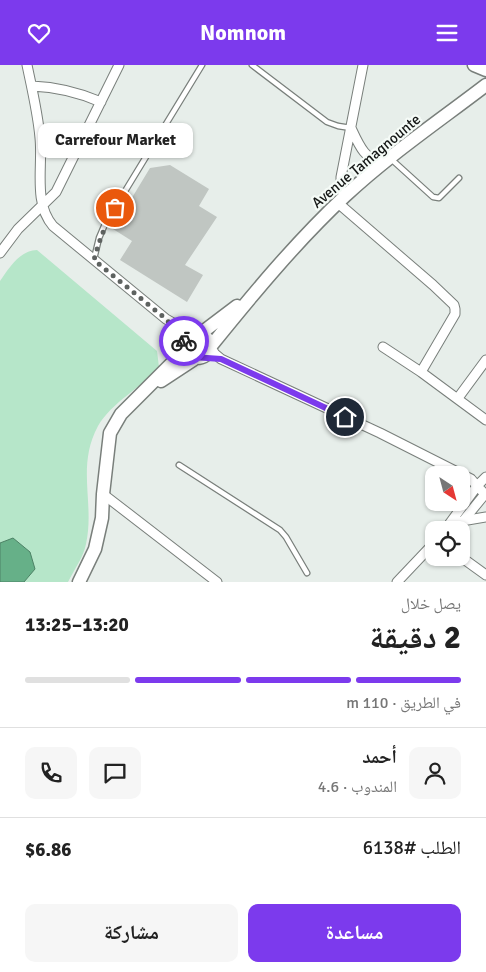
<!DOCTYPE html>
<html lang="ar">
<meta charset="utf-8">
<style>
:root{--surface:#fff;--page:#f6f6f6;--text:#222;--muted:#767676;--line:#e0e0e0;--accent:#7c3aed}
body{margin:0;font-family:Signika,"Noto Naskh Arabic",sans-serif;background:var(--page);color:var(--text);direction:rtl;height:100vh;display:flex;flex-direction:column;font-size:19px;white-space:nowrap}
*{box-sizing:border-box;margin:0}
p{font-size:16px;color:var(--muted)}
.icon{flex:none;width:28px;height:28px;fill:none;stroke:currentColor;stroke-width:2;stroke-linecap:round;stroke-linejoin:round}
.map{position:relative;height:517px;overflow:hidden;direction:ltr}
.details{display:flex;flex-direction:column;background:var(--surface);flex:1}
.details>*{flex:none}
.needle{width:32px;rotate:144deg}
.buttons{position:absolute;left:425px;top:401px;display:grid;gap:10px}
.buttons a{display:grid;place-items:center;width:45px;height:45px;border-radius:10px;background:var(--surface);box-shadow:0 1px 4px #0004;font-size:25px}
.pin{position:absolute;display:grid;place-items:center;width:42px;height:42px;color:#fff;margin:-21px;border:2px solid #fff;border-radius:50%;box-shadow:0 1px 5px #0007}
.courier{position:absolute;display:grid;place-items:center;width:50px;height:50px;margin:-25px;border:4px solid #7c3aed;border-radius:50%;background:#fff;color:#222;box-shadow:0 1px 6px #0007}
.bubble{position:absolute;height:35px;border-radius:10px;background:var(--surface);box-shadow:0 1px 4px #0004;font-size:16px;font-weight:800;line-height:35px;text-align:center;direction:rtl}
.head em{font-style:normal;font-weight:800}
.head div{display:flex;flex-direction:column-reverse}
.head{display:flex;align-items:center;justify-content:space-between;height:85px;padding:0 25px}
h1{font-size:32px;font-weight:800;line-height:38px}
.bar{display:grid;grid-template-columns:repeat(4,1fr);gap:8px 5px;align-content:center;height:60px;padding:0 25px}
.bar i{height:6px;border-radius:4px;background:var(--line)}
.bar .active{background:var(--accent)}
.bar p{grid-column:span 4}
.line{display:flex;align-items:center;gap:12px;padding:0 25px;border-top:1px solid var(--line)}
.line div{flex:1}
.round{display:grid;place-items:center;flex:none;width:52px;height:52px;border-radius:10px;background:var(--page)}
.primary-button{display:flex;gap:10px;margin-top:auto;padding:10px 25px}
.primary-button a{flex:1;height:58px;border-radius:10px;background:var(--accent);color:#fff;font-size:20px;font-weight:800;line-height:58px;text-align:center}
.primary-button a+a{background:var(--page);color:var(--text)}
header{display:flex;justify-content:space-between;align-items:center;height:65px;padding:0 25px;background:var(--accent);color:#fff;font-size:22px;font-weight:800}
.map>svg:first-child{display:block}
.green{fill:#b6e6c9}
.water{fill:#66b088;stroke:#4d8266}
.building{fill:#c0c6c2}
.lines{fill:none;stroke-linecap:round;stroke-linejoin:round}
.lane-casing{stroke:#797f7b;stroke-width:7}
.street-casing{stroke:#797f7b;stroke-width:11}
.secondary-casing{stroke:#797f7b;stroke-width:15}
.lane{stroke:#fff;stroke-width:4.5}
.street{stroke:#fff;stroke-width:9}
.secondary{stroke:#fff;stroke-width:12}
.done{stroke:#5e6260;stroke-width:5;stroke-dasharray:0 9}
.route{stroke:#7c3aed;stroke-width:6}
.labels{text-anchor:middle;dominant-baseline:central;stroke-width:4.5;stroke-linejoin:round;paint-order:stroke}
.street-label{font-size:15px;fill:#141615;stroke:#f5fbf7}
</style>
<header><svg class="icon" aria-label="menu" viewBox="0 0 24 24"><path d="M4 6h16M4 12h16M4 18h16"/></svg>Nomnom<svg class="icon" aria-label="heart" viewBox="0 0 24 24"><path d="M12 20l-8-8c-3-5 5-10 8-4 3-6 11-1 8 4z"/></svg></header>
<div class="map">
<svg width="486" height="517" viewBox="0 0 486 517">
<rect width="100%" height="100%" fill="#e7eeea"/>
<!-- green -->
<path class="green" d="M37 185 157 286 159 302C141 323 112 337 98 361 76 402 95 438 86 479 84 491 74 505 68 517H0V216C10 202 19 186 37 185Z"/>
<!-- water -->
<path class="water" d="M13 473 30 487 35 504 24 517H0V478Z"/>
<!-- building -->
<path class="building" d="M170 100 209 124 199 141 217 152 185 200 203 210 187 237 120 195 132 176 113 164 150 103Z"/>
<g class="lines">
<defs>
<path id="lane" d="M252 0 327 57 338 61 351 63
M390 93 433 132 439 133 459 113
M94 194 99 173 105 159 202 0
M179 400 280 465 286 472 307 508"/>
<path id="street" d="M27 0C32 24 38 49 40 73 43 101 33 138 53 161L166 254 194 270
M32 21C57 22 78 27 101 37
M351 63C358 78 365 96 384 99
M347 130 341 125V112L363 0
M338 138 433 220 454 240 455 244V249L421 307
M0 188 18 164 56 127 119 0
M171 260 187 280
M383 282 421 307 486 355
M211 283 215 289 221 294 380 368 471 414 477 421 486 412
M458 333 486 295
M103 429 217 517
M463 456 485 429
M450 458 486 452
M445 465 477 421 486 430
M461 492 486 510
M397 517 434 478"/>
<path id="secondary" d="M474 0 486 5
M200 269 237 241
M211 281C253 229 296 177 345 131 389 90 439 56 486 20
M161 316 196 293C213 293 215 274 200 269L190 273 187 280 189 288 196 293
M79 517 95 484 102 453 103 429 110 368 121 349 187 283"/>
</defs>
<!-- lane casing -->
<use href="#lane" class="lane-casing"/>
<!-- street casing -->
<use href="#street" class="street-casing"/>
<!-- secondary casing -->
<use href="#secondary" class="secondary-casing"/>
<!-- lane -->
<use href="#lane" class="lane"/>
<!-- street -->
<use href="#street" class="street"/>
<!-- secondary -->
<use href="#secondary" class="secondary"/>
</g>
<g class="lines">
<!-- done -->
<path class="done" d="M115 143C105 160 99 176 94 195L166 254 184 276"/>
<!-- route -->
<path class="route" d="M184 276 187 280 189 288 193 292 221 294 345 352"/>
</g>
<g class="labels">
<!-- street labels -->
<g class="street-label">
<text transform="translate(366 96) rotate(-40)">Avenue Tamagnounte</text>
</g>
</g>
</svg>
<div class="buttons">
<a><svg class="needle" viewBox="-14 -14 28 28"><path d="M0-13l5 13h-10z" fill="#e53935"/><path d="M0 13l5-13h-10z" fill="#767676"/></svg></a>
<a><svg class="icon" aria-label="locate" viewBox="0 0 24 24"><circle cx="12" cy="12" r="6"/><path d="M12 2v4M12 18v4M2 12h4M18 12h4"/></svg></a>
</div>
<div class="pin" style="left:115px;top:143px;background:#ea580c"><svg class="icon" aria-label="bag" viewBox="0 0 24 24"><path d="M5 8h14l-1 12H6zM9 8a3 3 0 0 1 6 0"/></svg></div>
<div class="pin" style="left:345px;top:352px;background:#1f2937"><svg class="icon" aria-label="home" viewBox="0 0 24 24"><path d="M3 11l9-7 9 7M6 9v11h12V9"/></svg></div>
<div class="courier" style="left:184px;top:276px"><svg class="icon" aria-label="bike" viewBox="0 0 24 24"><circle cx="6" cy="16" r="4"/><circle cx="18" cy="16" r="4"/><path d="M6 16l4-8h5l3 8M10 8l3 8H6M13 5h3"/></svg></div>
<div class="bubble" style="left:38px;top:58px;width:155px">Carrefour Market</div>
</div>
<section class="details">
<div class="head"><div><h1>2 دقيقة</h1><p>يصل خلال</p></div><em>13:20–13:25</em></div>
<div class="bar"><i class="active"></i><i class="active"></i><i class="active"></i><i></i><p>في الطريق · 110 m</p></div>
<div class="line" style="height:90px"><a class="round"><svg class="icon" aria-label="person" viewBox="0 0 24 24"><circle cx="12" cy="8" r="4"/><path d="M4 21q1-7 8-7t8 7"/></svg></a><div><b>أحمد</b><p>المندوب · 4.6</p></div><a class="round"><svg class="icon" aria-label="chat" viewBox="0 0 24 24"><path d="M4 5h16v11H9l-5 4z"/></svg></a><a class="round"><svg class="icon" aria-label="phone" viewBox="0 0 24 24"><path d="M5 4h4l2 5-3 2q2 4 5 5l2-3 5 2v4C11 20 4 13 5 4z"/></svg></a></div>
<div class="line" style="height:65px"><div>الطلب #6138</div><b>$6.86</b></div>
<div class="primary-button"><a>مساعدة</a><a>مشاركة</a></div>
</section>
